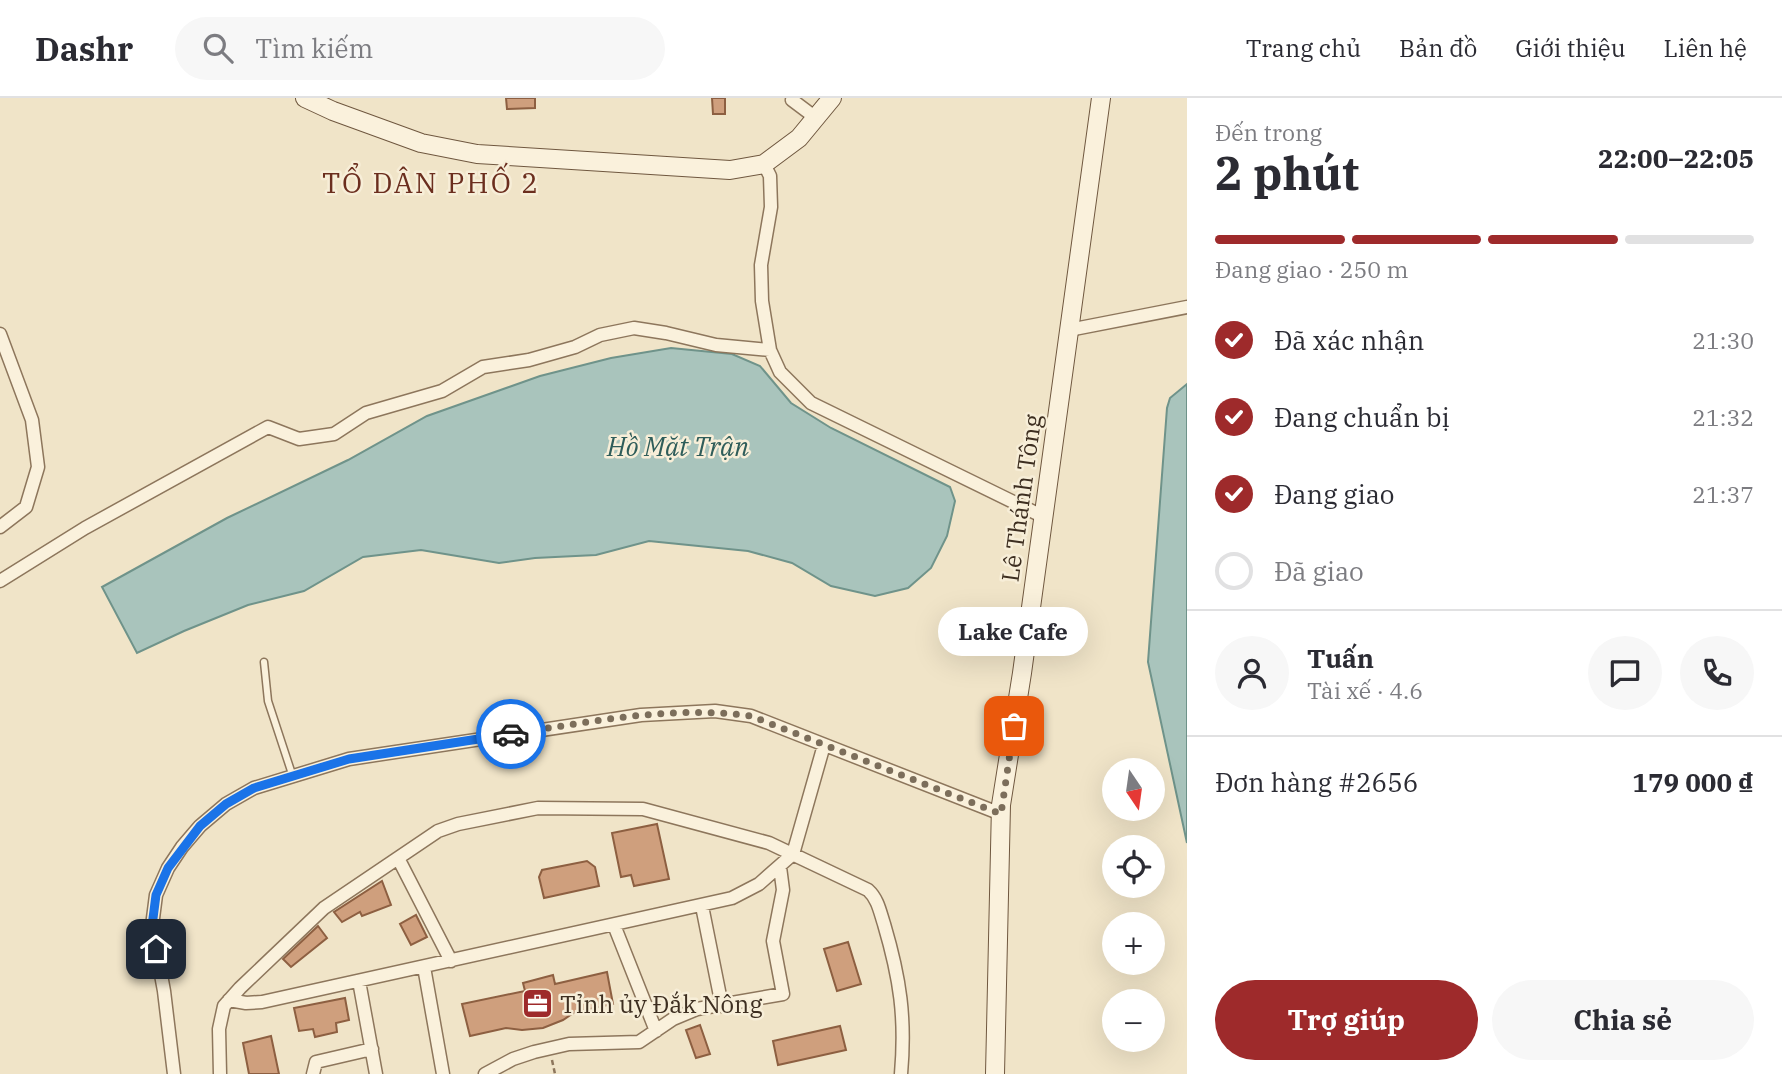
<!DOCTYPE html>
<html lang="vi">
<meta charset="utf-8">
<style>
:root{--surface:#fff;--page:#f7f7f7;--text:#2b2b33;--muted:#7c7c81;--line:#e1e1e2;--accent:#9e2a2b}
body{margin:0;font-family:"IBM Plex Serif",serif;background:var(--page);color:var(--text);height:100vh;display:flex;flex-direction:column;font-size:26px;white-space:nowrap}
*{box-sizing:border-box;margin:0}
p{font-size:23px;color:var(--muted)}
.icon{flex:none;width:38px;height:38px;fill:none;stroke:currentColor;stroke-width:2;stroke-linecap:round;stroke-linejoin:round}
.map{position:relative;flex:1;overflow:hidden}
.side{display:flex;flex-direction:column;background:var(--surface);width:595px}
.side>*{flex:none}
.needle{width:46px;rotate:167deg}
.tools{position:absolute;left:1102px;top:660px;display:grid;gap:14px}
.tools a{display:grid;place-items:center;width:63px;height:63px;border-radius:50%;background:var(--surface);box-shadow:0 7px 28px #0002;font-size:35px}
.pin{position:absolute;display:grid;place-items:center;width:60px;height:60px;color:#fff;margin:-30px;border-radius:14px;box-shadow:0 4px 10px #0006}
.courier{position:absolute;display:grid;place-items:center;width:70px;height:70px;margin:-35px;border:5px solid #1a73e8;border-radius:50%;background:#fff;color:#222;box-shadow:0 2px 9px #0007}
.bubble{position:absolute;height:49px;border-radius:24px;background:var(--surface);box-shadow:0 7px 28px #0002;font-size:23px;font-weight:800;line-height:49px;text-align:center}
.headline em{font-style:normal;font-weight:800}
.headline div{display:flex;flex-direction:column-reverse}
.headline{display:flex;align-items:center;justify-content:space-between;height:119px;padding:0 28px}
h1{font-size:46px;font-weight:800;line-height:52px}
.bar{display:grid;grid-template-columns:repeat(4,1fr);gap:10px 7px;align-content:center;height:84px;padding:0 28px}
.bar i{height:9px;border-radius:5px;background:var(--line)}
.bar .active{background:var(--accent)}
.bar p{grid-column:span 4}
.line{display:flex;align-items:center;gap:18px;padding:0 28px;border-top:2px solid var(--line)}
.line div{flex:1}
.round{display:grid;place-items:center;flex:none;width:74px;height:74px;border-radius:37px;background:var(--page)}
ol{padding:0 28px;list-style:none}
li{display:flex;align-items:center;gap:21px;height:77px}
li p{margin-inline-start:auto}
li .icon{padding:7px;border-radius:50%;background:var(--accent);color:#fff;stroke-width:4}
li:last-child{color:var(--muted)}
li i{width:38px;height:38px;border:4px solid var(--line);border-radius:50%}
.cta{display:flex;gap:14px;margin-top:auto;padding:14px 28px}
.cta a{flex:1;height:80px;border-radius:42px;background:var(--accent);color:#fff;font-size:28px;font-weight:800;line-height:80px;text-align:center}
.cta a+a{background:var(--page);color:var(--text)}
header{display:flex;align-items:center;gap:42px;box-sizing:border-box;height:98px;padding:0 35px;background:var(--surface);border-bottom:2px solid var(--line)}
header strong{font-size:33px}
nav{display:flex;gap:38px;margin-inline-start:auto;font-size:24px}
.search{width:490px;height:63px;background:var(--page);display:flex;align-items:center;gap:18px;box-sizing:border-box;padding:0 24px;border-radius:38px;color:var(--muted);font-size:26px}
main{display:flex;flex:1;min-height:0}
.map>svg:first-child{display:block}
.water{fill:#a9c4bc;stroke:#6f938a;stroke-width:2}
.building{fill:#cf9f7d;stroke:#8d5f41;stroke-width:2}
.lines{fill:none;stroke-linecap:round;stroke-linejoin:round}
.lane-casing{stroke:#8d765c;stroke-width:9}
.street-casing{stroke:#8d765c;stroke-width:15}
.secondary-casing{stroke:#6f573f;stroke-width:20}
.path{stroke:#8d765c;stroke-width:2.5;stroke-dasharray:5 3.5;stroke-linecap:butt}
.lane{stroke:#faf1dc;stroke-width:6}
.street{stroke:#faf1dc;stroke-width:12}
.secondary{stroke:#faf1dc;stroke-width:18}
.done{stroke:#7c6e5b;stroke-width:7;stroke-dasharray:0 12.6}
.route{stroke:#1a73e8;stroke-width:9}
.labels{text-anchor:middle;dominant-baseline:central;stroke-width:5;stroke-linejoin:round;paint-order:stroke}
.street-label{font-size:24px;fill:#3d2e20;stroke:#f7eed8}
.poi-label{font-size:24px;fill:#3d2e20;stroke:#f7eed8;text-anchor:start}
.water-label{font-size:26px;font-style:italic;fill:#2f5d5a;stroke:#f7eed8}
.quarter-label{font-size:28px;letter-spacing:2px;fill:#6b2e1e;stroke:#f7eed8}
</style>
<header>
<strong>Dashr</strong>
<div class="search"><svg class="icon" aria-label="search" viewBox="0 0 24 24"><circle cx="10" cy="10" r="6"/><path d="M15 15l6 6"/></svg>Tìm kiếm</div>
<nav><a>Trang chủ</a><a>Bản đồ</a><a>Giới thiệu</a><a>Liên hệ</a></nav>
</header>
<main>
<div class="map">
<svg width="1187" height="976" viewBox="0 0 1187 976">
<rect width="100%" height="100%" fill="#f0e4c8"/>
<!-- water -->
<path class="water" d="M671 250 732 256 760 268 791 305 831 330 950 389 955 403 947 438 931 470 908 490 875 498 831 488 792 465 748 453 649 443 596 457 535 460 499 465 421 452 363 459 304 493 248 507 184 533 137 555 102 489 227 420 348 362 427 318 540 278 611 260Z
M1187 286V745L1148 564 1167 310 1170 300Z"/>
<!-- building -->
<path class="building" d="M506 0H535V10L507 11Z
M712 0H725V16H713Z
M657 726 669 781 634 788 631 777 621 779 612 735Z
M587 763 595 769 599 788 544 800 539 779 542 772Z
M382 783 391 807 362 818 360 814 342 824 334 814Z
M416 817 427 839 411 847 400 826Z
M318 828 327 840 291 869 283 861Z
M848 844 861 886 837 893 824 851Z
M607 874 613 906 575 914 563 922 543 930 522 932 506 930 470 938 462 906 525 893 523 885 553 877 555 886Z
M345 900 349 922 336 925 337 934 315 939 313 931 299 933 294 910Z
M700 927 710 956 696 960 686 932Z
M840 928 846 952 778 967 773 943Z
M271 938 279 976H249L243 945Z"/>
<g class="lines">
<defs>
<path id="lane" d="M264 564 268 603 293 679"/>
<path id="street" d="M793 0 792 2 816 20
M764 66 770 78 771 109 761 167 762 203 770 252 780 274 811 305 1044 419
M1069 232 1187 209
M0 236 32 322 38 369 26 409 0 429
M0 483 85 430 268 329 299 341 334 336 366 315 442 293 483 269 529 262 575 249 600 237 634 230 666 235 716 247 770 252
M398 760 451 863
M702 808 722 908
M614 827 656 933
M424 869 443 976
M359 883 376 976
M229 902 246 905 262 904 732 800 759 786 793 756 824 647
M174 976 164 893 152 828 156 797 168 770 182 749 200 728 226 706 254 690 349 661 641 617 715 613 751 618 1001 716
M220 976 219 931 224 908 240 890 324 810 438 733 458 726 538 710 643 711 769 745 868 792C878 801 880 814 884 826 900 880 906 920 901 976
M313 976 316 964 372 951
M485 976 513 961 534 954 569 946 639 944 673 921 697 911 783 896 773 843 783 792 780 769"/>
<path id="secondary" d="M305 0 333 13 421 45 477 56 730 72 764 66 799 40 832 0
M995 976 1001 707 1022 575 1101 0"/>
</defs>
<!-- lane casing -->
<use href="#lane" class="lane-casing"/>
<!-- street casing -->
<use href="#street" class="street-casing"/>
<!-- secondary casing -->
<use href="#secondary" class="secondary-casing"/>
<!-- path -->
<path class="path" d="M552 962 555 976"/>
<!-- lane -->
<use href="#lane" class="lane"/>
<!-- street -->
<use href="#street" class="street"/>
<!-- secondary -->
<use href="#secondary" class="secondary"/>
</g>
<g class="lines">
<!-- done -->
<path class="done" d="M511 636C590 624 671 607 751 618L1001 716 1014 628"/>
<!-- route -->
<path class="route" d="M156 851 152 828 156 797 168 770 200 728 226 706 254 690 349 661 511 636"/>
</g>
<!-- icons -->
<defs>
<symbol id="office-square" viewBox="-11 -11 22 22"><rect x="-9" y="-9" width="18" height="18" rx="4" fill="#9e2a2b" stroke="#f7eed8"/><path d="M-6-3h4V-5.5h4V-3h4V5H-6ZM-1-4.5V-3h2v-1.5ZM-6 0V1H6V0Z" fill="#fff"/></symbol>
</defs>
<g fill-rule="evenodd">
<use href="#office-square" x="520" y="888" width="35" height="35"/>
</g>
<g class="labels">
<!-- street labels -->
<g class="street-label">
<text transform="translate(1021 400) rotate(-82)">Lê Thánh Tông</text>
</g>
<!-- poi labels -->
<g class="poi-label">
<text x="560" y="906">Tỉnh ủy Đắk Nông</text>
</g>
<!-- water labels -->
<g class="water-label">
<text x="678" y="348">Hồ Mặt Trận</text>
</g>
<!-- quarter labels -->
<g class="quarter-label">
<text x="431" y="84">TỔ DÂN PHỐ 2</text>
</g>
</g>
</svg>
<div class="tools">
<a><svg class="needle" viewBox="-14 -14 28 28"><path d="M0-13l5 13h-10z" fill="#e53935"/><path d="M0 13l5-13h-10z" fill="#7c7c81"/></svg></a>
<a><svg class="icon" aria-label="locate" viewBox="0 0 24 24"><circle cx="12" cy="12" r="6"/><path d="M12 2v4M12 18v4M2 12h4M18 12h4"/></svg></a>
<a>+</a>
<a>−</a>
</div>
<div class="pin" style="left:1014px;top:628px;background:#ea580c"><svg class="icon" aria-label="bag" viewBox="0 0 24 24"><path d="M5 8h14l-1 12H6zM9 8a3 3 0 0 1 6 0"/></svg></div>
<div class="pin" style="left:156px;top:851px;background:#1f2937"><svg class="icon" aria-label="home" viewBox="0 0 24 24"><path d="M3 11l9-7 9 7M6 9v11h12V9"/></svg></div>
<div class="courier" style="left:511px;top:636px"><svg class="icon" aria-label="car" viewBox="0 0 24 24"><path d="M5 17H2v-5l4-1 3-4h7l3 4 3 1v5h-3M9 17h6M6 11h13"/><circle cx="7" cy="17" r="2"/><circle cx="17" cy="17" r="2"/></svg></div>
<div class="bubble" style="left:938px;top:509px;width:150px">Lake Cafe</div>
</div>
<section class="side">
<div class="headline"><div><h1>2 phút</h1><p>Đến trong</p></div><em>22:00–22:05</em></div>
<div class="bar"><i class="active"></i><i class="active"></i><i class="active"></i><i></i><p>Đang giao · 250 m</p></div>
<ol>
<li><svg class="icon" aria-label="check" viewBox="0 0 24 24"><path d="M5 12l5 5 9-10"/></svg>Đã xác nhận<p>21:30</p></li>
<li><svg class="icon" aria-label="check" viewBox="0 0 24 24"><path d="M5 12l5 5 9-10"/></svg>Đang chuẩn bị<p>21:32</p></li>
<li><svg class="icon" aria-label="check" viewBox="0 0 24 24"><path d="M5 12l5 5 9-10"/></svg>Đang giao<p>21:37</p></li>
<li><i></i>Đã giao</li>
</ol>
<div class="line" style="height:126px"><a class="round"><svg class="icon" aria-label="person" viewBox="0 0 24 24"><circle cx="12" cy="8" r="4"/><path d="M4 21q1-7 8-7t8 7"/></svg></a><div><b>Tuấn</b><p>Tài xế · 4.6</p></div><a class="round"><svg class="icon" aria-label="chat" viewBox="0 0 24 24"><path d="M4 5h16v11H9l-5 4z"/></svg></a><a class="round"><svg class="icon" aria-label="phone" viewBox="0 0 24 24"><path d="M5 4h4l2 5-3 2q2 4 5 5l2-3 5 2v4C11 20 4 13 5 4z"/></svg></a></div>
<div class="line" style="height:91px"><div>Đơn hàng #2656</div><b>179 000 ₫</b></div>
<div class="cta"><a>Trợ giúp</a><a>Chia sẻ</a></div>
</section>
</main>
